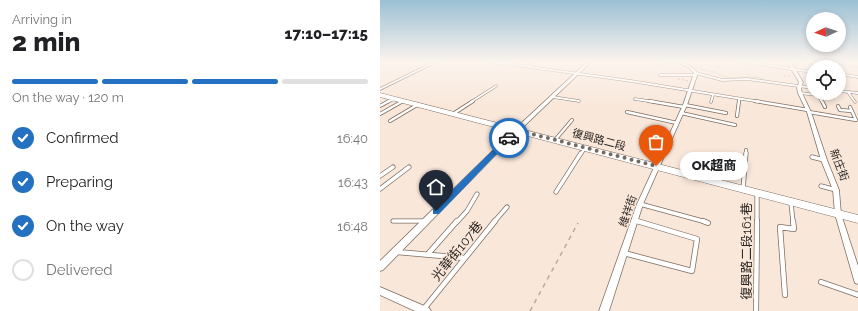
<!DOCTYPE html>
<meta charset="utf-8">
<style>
:root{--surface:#fff;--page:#f6f6f6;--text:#202124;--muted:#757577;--line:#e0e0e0;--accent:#2371c0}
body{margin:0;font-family:Raleway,"Noto Sans TC",sans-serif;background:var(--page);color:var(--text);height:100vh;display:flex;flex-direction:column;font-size:15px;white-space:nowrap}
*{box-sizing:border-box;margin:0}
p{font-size:13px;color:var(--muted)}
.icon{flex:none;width:22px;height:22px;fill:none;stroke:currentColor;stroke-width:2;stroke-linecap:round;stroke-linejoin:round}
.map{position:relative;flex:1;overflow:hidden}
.panel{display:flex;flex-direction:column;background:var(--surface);width:380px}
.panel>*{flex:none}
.needle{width:26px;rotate:266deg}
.buttons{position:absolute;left:426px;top:12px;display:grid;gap:8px}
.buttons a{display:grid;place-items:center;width:40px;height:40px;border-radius:50%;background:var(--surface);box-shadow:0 2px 6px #0003;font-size:20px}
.pin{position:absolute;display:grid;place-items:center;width:34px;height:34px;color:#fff;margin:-41px -17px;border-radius:50% 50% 50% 0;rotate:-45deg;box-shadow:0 0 4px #0007}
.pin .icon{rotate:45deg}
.courier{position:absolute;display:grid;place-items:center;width:40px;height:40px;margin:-20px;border:3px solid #2371c0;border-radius:50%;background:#fff;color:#222;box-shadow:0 1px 5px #0007}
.bubble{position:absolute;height:28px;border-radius:14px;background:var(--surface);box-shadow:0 2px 6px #0003;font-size:13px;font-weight:800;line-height:28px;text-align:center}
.head em{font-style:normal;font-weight:800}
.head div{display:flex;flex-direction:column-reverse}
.head{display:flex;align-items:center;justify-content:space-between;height:68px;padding:0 12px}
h1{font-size:26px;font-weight:800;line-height:30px}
.bar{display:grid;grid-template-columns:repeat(4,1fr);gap:6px 4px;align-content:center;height:48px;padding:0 12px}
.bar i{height:5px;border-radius:3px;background:var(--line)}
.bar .on{background:var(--accent)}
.bar p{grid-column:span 4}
ol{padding:0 12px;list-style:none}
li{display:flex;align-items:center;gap:12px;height:44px}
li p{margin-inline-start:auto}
li .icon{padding:4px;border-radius:50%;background:var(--accent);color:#fff;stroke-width:4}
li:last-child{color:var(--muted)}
li i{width:22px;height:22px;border:2px solid var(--line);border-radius:50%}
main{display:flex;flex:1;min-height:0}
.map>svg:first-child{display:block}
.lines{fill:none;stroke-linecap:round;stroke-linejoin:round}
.stream{stroke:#c8d3b6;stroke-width:1}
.service-far3-casing{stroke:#7d6e62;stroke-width:3}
.service-far2-casing{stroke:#7d6e62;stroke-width:4}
.service-far1-casing{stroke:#7d6e62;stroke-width:5}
.service-casing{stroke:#7d6e62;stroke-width:6}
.minor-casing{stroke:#7d6e62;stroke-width:1.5}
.tertiary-casing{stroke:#7d6e62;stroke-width:1}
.path-far1{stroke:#b8aa9f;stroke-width:1;stroke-dasharray:2 2;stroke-linecap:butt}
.path{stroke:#b8aa9f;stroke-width:1.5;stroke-dasharray:4.5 4.5;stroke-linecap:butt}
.service-far3{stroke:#fff;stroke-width:2}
.service-far2{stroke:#fff;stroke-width:2.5}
.service-far1{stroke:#fff;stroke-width:3.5}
.service{stroke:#fff;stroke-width:4.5}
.minor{fill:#fff;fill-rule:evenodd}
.tertiary{fill:#fff;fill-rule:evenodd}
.route{fill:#2371c0}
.done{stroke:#746a62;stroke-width:4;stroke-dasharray:0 7.2}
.labels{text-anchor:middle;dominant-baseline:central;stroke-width:3;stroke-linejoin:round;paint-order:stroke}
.street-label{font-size:11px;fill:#2d2722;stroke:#f9e7da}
.near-street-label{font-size:13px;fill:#2d2722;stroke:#f9e7da}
</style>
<main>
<section class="panel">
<div class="head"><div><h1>2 min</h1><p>Arriving in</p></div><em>17:10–17:15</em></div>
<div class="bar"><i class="on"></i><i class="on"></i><i class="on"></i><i></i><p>On the way · 120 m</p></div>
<ol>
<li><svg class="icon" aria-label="check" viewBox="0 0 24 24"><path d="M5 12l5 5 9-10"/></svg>Confirmed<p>16:40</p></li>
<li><svg class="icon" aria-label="check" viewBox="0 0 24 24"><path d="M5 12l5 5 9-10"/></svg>Preparing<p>16:43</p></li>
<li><svg class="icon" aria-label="check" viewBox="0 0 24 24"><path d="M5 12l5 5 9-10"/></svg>On the way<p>16:48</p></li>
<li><i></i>Delivered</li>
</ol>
</section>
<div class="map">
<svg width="478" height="311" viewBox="0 0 478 311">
<rect width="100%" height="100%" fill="#f9e7da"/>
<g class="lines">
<!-- stream -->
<path class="stream" d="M305 62 317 68 334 72 349 78 376 77 389 81
M446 62 478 67
M427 86 433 87
M459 90 478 92"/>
<defs>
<path id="service-far3" d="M113 62 251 81 381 102
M363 62 433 72
M276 65 285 62
M148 67 155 62
M316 73 342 80 367 79 433 88
M459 74 478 77
M280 75H316
M459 91 478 93
M468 92 475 102
M420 93 453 97
M438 95 442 102
M173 97 199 101
M255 99 275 102
M7 102 14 99
M21 102 23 101
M91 102 116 86
M331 102 333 95
M359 102V99"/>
<path id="service-far2" d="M269 101 304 107
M375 101 428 110
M442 101 445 107
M305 105 346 113
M0 106 9 101
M458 106 460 110 472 111
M247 112 297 123
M429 112 476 120 470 107
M301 113 355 125
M0 114 23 101
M73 114 93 101
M357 116 359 101
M10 121 37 105
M175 140 192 120
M201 154 205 148
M366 154V150"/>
<path id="service-far1" d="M432 157 444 160
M0 176 13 167
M441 186 456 190
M0 189 29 167
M363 189 366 153
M176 192 201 153
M411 203 413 222
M260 204 326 222
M13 221H44
M255 221 260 222
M77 222 87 211 97 194
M114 222 127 207
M377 222V193"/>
<path id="service" d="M323 221 328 223
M17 252 85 258
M244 253 312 271 317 239 257 221
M48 254 77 221
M441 282 478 295
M405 295 400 227 414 229 413 221
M43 310 115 221
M376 311 377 221"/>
<path id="minor" d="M53 62H57L0 90V88Z
M207 62H211L139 131 3 270 0 271V261L135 129Z
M297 62C306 62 312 67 318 73L307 105 263 204 229 311H219L257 204 303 105 314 73 309 68Z
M407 62H411L423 82 421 88 422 93 431 112 447 160 459 190 461 214 478 266V284L475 283 474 280 455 214 453 190 441 160 427 112 418 93 417 88 419 82Z
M0 287 49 308 51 311H35L0 295Z"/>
<path id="tertiary" d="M0 93 478 215V223L0 97Z"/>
</defs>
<!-- service-far3 casing -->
<use href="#service-far3" class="service-far3-casing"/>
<!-- service-far2 casing -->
<use href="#service-far2" class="service-far2-casing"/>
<!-- service-far1 casing -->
<use href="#service-far1" class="service-far1-casing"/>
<!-- service casing -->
<use href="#service" class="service-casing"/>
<!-- minor casing -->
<use href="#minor" class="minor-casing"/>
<!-- tertiary casing -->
<use href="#tertiary" class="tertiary-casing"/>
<!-- path-far1 -->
<path class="path-far1" d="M340 62V70
M404 76H411
M298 79 309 81"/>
<!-- path -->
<path class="path" d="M150 311 198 223"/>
<!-- service-far3 -->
<use href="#service-far3" class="service-far3"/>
<!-- service-far2 -->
<use href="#service-far2" class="service-far2"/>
<!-- service-far1 -->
<use href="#service-far1" class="service-far1"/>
<!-- service -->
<use href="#service" class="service"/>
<!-- minor -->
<use href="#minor" class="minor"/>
<!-- tertiary -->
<use href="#tertiary" class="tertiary"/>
</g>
<!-- sky -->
<linearGradient id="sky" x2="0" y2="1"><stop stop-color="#9bc0d4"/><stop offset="0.59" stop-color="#fcf4ee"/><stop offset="1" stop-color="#fcf4ee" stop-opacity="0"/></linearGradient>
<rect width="478" height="105" fill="url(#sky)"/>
<!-- route -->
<path class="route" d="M127 136 132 138 59 214H53V209Z"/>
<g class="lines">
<!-- done -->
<path class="done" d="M129 138 137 130 276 166"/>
</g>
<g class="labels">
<!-- street labels -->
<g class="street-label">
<text transform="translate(219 140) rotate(15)">復興路二段</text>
<text transform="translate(459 165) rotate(69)">新庄街</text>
<text transform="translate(248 211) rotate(-71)">維祥街</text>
</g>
<!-- near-street labels -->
<g class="near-street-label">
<text transform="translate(77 251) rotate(-51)">光華街107巷</text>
<text transform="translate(366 251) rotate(-90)">復興路二段161巷</text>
</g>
</g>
</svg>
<div class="buttons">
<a><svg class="needle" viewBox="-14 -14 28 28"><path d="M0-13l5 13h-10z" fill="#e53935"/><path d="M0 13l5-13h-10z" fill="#757577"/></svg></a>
<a><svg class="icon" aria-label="locate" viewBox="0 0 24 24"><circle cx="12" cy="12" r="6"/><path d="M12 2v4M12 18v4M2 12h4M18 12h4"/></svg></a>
</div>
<div class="pin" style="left:276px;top:166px;background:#ea580c"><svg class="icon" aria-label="bag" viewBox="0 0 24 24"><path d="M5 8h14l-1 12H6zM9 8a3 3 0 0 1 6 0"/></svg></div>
<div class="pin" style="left:56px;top:211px;background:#1f2937"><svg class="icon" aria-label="home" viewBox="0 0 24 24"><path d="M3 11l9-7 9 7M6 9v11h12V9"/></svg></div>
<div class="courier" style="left:129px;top:138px"><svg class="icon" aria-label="car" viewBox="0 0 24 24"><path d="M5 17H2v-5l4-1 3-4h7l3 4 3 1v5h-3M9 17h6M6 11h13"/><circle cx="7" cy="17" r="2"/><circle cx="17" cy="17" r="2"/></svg></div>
<div class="bubble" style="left:300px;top:152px;width:68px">OK超商</div>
</div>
</main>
